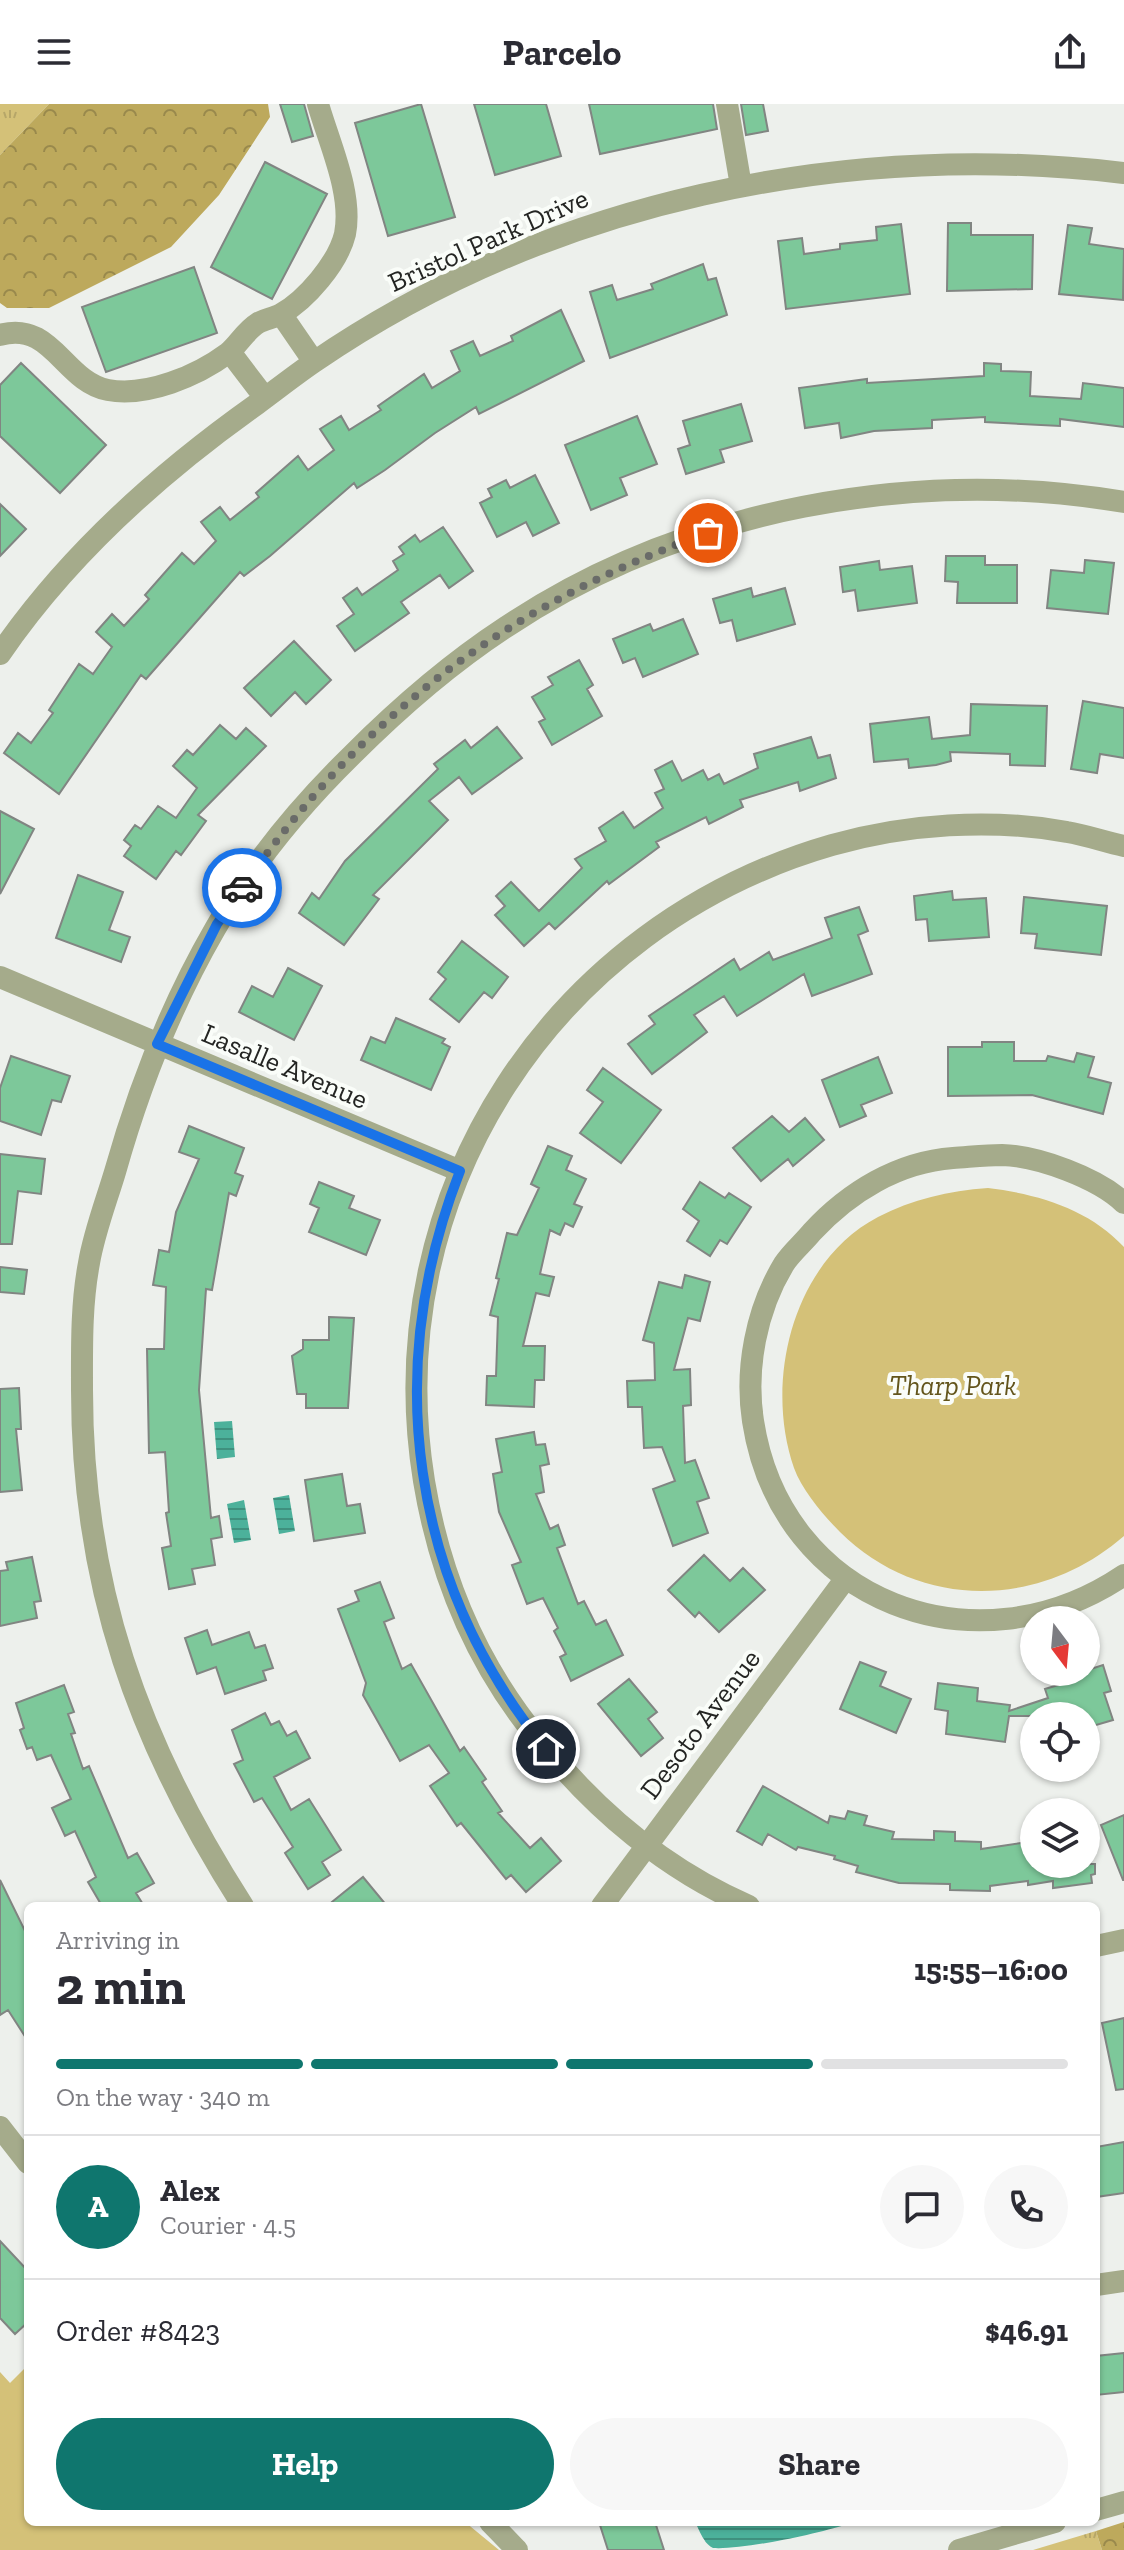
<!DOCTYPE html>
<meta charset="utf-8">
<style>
:root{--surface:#fff;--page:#f7f7f7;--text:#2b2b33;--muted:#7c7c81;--line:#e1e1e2;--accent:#0f766e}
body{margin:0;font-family:"Zilla Slab",serif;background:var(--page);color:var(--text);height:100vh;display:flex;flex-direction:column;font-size:30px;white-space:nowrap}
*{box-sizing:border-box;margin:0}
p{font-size:26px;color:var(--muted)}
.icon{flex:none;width:44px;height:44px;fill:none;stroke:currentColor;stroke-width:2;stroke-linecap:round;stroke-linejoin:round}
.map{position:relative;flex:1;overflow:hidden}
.side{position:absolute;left:24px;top:1798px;width:1076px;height:624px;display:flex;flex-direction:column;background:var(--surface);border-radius:12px;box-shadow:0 2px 6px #0004}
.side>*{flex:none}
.needle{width:52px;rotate:164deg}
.tools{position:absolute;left:1020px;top:1502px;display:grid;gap:16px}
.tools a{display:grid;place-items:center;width:80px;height:80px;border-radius:50%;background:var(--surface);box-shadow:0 2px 6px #0004;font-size:40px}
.pin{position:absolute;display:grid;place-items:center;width:68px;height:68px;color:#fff;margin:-34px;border:4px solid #fff;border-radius:50%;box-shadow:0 2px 8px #0007}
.courier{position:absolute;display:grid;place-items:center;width:80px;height:80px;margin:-40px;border:6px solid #1a73e8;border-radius:50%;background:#fff;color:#222;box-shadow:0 2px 10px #0007}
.headline em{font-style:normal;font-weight:700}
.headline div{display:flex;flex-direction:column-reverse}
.headline{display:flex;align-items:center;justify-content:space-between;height:136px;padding:0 32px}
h1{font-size:52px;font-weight:700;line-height:60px}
.bar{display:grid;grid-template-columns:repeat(4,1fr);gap:12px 8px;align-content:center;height:96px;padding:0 32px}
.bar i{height:10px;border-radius:6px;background:var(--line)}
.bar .selected{background:var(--accent)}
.bar p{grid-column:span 4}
.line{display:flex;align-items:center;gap:20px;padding:0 32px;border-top:2px solid var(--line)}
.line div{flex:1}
.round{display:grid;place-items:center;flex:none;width:84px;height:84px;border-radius:42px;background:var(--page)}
.button{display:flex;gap:16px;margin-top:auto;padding:16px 32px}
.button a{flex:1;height:92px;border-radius:48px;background:var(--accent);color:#fff;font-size:32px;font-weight:700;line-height:92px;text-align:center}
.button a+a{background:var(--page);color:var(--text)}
header{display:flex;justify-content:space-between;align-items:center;height:104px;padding:0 32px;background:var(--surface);font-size:36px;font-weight:700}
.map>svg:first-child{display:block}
.grass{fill:url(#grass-tufts)}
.forest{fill:url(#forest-crowns)}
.park{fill:#d4c178}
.water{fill:url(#water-rules)}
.building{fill:#7dc89a;stroke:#818582;stroke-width:2}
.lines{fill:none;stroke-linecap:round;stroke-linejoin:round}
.minor{stroke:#a5ab8b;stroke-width:22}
.done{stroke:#6a6c69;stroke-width:8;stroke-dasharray:0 14.4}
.route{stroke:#1a73e8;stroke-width:10}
.labels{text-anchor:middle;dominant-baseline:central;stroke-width:8;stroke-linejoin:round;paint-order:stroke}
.street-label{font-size:28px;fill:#242523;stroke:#fafdf9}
.park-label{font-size:28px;font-style:italic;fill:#63551c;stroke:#fafdf9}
</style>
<header><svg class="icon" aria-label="menu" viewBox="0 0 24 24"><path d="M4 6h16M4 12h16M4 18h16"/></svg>Parcelo<svg class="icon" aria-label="share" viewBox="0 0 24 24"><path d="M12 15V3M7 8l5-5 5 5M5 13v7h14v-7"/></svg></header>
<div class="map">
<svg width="1124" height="2446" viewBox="0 0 1124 2446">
<defs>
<pattern id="grass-tufts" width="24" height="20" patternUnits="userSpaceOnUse" patternTransform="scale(2)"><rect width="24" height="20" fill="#d4c178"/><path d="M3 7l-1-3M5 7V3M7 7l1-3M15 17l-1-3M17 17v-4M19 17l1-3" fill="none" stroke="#b6a668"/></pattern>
<pattern id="forest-crowns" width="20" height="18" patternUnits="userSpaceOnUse" patternTransform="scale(2)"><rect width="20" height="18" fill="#bda95c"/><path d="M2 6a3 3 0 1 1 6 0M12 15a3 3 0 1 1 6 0" fill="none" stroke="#99894c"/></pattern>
<pattern id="water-rules" width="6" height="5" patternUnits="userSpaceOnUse" patternTransform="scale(2)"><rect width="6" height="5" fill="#4cb19b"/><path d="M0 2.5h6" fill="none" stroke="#3f907e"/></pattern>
</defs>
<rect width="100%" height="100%" fill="#edf0ec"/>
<!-- grass -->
<path class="grass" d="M0 0H49L0 51Z
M1096 2427 1102 2446H1033Z"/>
<!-- forest -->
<path class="forest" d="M49 0H268L270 13 219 91 171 143 49 204H7L0 199V51Z
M1124 2418V2446H1102L1096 2427Z"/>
<!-- park -->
<path class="park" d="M988 1084C1038 1090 1089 1105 1124 1143V1432C1040 1505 920 1507 840 1428 823 1411 802 1386 794 1364 764 1278 792 1158 878 1113 913 1095 948 1087 988 1084Z
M28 2261V2418H465L499 2446H0V2268L10 2279Z"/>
<!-- water -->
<path class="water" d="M232 1317 235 1353 217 1355 214 1318Z
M289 1391 295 1427 279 1430 273 1394Z
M244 1396 251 1436 234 1439 227 1400Z
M695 2418H854C823 2429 743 2446 713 2444 703 2439 700 2427 695 2418Z"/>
<!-- building -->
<path class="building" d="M280 0H304L313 32 292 38Z
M421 0 455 113 388 132 355 19Z
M474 0H546L561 52 495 71Z
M589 0H713L717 25 600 50Z
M741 0H763L768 27 746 31Z
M265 58 327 90 272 195 211 163Z
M948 119H971V131H1033L1032 185 947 187Z
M901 120 910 190 786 205 778 137 802 134 804 150 840 145V140L877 136 876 123Z
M1068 121 1092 124 1089 140 1124 145 1123 196 1059 190Z
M703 160 708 176 716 174 727 211 610 254 590 188 612 181 617 196 653 185 651 180Z
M194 163 217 229 106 268 82 203Z
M561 206 584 257 479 310 476 303 435 329 385 366 357 384 354 379 270 452 244 472 240 468 146 575 141 571 59 690 4 649 18 629 31 639 53 609 49 606 79 560 93 570 112 543 96 528 112 510 124 522 149 495 145 491 182 449 194 460 216 437 201 418 220 403 230 416 259 393 256 389 298 352 308 366 334 346 320 325 341 312 349 326 381 306 378 302 424 270 432 284 460 267 451 247 473 237 480 252 513 237 511 232Z
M21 259 106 341 60 389 0 332V281Z
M984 259 1001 260V267L1031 268 1030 292 1081 295 1083 279 1124 284V323L1060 315V322L985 318V313L932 316V324L874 327 841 334 839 319 805 324 799 284 867 275V279L984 272Z
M741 300 752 337 720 346 724 358 686 370 678 345 690 341 683 317Z
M637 312 657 360 620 374 627 391 591 406 565 341Z
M535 371 559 419 533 432 526 418 497 433 480 399 492 393 488 385 506 376 510 384Z
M0 400 26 425 0 452Z
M443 423 473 467 449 484 440 471 401 498 409 509 355 547 337 522 354 510 343 494 357 484 362 491 398 466 393 457 404 450 399 443 415 431 420 438Z
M946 452H985V461H1017V499H957L958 478 945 477Z
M1085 456 1114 459 1108 510 1047 504 1051 466 1084 469Z
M879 457 880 466 912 462 917 499 858 507 855 486 843 488 840 463Z
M751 484 753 493 785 484 795 520 737 537 732 516 720 519 713 495Z
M683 515 698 550 643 573 635 554 623 559 613 535 650 520 653 527Z
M294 537 331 576 306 600 295 588 271 612 244 584Z
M579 556 593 581 587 585 602 612 552 641 539 618 545 615 532 593 553 581 548 573Z
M1083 597 1124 604V654L1100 650 1097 669 1071 665Z
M971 600 1047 602 1045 662 1010 661V650L950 648 951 657 936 661 909 664 908 655 874 658 870 620 929 613 932 635 970 631Z
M220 621 236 635 246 624 266 642 198 711 206 717 181 751 176 747 156 775 124 752 131 742 124 736 135 721 141 725 158 702 176 714 197 684 173 662 187 646 193 651Z
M497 623 522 654 472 690 459 673 429 697 448 716 373 791 379 795 344 841 299 809 312 789 319 795 345 757 438 665 434 660 465 636 471 644Z
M811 633 818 654 830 651 836 674 800 687 798 678 740 696 743 703 709 720 706 713 656 738 659 743 609 780 607 777 555 825 549 819 524 842 495 811 505 802 496 792 511 778 539 807 582 764 575 755 606 737 599 724 623 708 634 724 663 704 655 689 664 685 655 666 672 657 682 677 703 666 708 676 719 670 724 680 758 664 754 650Z
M0 707 34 725 0 790Z
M78 771 123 788 109 826 130 833 121 858 56 834Z
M952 787 953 796 986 794 989 833 929 837 927 815 916 816 914 792Z
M1024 793 1107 802 1101 851 1035 844 1037 830 1021 829Z
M859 803 868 827 858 831 872 870 812 892 804 870 737 912 724 892 694 911 707 928 652 970 628 940 655 920 649 912 734 855 740 866 769 848 773 856 832 834 825 814Z
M462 837 508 873 492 894 484 888 459 918 430 895 446 875 438 868Z
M288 864 322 882 294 936 239 908 252 882 273 893Z
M396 914 445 935 442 939 450 943 431 986 361 956 371 933 385 939Z
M982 938H1014V957H1046L1048 952 1074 958 1077 949 1094 953 1088 973 1111 979 1103 1010 1032 991 948 992V943H982Z
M11 952 70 972 61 998 52 996 41 1031 0 1017V984Z
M878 953 892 989 861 1001 866 1012 840 1023 822 976Z
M603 964 661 1006 621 1059 580 1029 603 998 587 986Z
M772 1012 789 1028 805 1014 824 1036 793 1062 788 1055 761 1077 733 1044Z
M189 1022 244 1044 235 1069 243 1072 236 1092 229 1089 212 1186 206 1185 199 1286 211 1414 219 1412 222 1433 211 1435 215 1461 192 1465 195 1480 169 1485 162 1444 171 1442 166 1409 169 1408 165 1348 149 1349 147 1245H164L166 1183 153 1181 159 1146 169 1148 176 1108 199 1055 179 1048Z
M548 1042 572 1052 566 1066 586 1075 574 1100 582 1103 573 1123 565 1119 560 1131 550 1126 540 1170 554 1173 549 1192 536 1189 523 1242H545L544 1276H535L534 1303 486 1301 487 1272H496L498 1213 490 1211 499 1175 496 1174 507 1129 517 1131 539 1084 531 1080Z
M0 1050 45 1055 41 1090 18 1087 12 1140H0Z
M319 1078 354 1092 349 1104 380 1116 366 1151 309 1128 319 1104 310 1100Z
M700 1078 725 1094 729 1089 751 1103 727 1140 720 1136 710 1152 687 1137 699 1117 683 1105Z
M0 1163 27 1166 24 1190 0 1188Z
M685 1171 710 1178 700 1217 688 1214 674 1266 690 1265 691 1301 683 1302 685 1359 695 1356 709 1394 697 1398 708 1429 673 1442 653 1385 675 1377 662 1343 644 1344 642 1303H628L627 1277 655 1276 654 1239 643 1236 659 1178 682 1184Z
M329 1213 354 1214 348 1304H306V1290H297L292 1252 303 1245V1236H329Z
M19 1284 21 1325H16L22 1386 0 1388V1285Z
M534 1328 536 1341 545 1340 549 1360 540 1362 544 1388 536 1390 550 1425 558 1421 565 1441 557 1444 578 1500 584 1497 596 1521 606 1516 623 1551 571 1577 560 1553 566 1550 554 1527 558 1524 543 1494 527 1500 512 1461 521 1458 499 1408 493 1370 502 1368 496 1335Z
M342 1370 347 1402 360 1400 365 1429 314 1437 305 1376Z
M704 1451 730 1477 743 1464 765 1486 719 1528 699 1508 695 1513 668 1486Z
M32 1453 41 1497 34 1498 37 1514 0 1522V1467L8 1466 6 1458Z
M380 1478 394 1514 384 1518 402 1565 411 1560 460 1647 464 1643 486 1675 482 1678 502 1707 498 1709 530 1744 541 1734 561 1757 526 1788 511 1771 506 1775 461 1719 457 1722 430 1682 449 1669 429 1641 400 1657 363 1591 366 1579 338 1505 359 1497 355 1487Z
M207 1526 212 1541 249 1528 255 1544 265 1541 273 1564 263 1567 266 1576 225 1590 216 1563 197 1570 185 1534Z
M860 1558 886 1568 880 1582 911 1595 896 1629 840 1605Z
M1103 1561 1111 1587 1104 1589 1113 1616 1086 1624V1612H1009L1005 1638 946 1630 948 1607 935 1605 938 1579 978 1584 977 1597 1010 1601 1009 1607 1048 1594 1045 1585 1068 1578 1066 1573Z
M629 1575 657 1608 648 1615 663 1634 641 1652 598 1600Z
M64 1581 74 1608 68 1610 75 1629 71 1630 83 1665 89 1662 128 1754 137 1749 154 1779 136 1789 144 1802H102L88 1778 96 1773 75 1727 65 1732 52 1704 71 1695 51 1651 37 1656 32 1643 27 1645 20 1626 24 1624 16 1599Z
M265 1609 271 1621 279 1617 287 1632 296 1627 310 1654 274 1673 291 1706 309 1695 341 1746 322 1758 330 1771 308 1785 285 1749 293 1743 262 1694 254 1698 234 1660 243 1656 232 1626Z
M763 1682 828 1719 830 1712 845 1715 848 1707 867 1712 864 1721 894 1728 892 1735 934 1736V1727L955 1728V1737L981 1738V1745L1034 1737V1760H1095V1770L1091 1771 1092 1779 1053 1784V1777L1028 1781V1777L990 1782V1787L950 1786V1780L899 1779 856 1768 858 1762 834 1755 835 1752 798 1743 796 1746 768 1730 762 1741 737 1727Z
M1124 1711V1776H1123L1101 1721Z
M363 1773 387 1802H327Z
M0 1776 28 1833V1937L8 1906 0 1911Z
M1124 1914V1985L1116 1986 1102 1919Z
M1124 2038V2089L1096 2093V2043Z
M0 2137 28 2167V2218L15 2230 0 2214Z
M1124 2249V2288L1096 2291V2252Z
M599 2418H655L664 2446H608Z"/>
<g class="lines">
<!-- minor -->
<path class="minor" d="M727 0 741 82
M281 210 314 258
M0 231C52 216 64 278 108 286 147 293 197 272 228 249 239 240 245 227 258 219 265 215 274 214 281 210 306 196 338 159 345 130 353 89 329 39 318 0
M230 248 265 294
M0 550C67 452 161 368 257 300 276 286 295 271 314 258 549 97 844 36 1124 69
M0 873 460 1067
M1124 1099C1098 1074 1038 1052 1002 1051 986 1051 969 1053 953 1054 898 1058 849 1088 812 1128 803 1139 791 1149 784 1160 756 1206 745 1265 753 1317 781 1499 976 1571 1124 1471
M243 1802C138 1638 82 1482 82 1286 82 1244 81 1201 89 1159 94 1129 106 1098 115 1068 139 983 171 901 215 825 251 761 300 702 352 651 399 604 451 559 506 523 684 404 915 363 1124 398
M602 1802 846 1474
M749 1802C666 1766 595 1706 539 1636 477 1561 440 1473 424 1377 377 1089 554 821 832 741 906 720 991 714 1067 728 1086 731 1105 738 1124 742
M1096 1842 1124 1836
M0 2023 28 2059
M1096 2181 1124 2177
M1096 2406 1124 2398
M490 2418 517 2446
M959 2446 1055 2418"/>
</g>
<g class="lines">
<!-- done -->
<path class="done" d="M242 784C363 610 509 500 708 429"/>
<!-- route -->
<path class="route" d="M242 784 217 820 157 940 460 1067C382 1267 410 1478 546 1645"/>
</g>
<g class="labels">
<!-- street labels -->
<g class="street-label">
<text transform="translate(488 136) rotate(-24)">Bristol Park Drive</text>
<text transform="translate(285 962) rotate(23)">Lasalle Avenue</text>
<text transform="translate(700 1620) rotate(-53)">Desoto Avenue</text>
</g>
<!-- park labels -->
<g class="park-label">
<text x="953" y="1281">Tharp Park</text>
</g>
</g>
</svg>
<div class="tools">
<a><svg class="needle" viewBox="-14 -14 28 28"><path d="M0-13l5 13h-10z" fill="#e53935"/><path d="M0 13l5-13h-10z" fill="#7c7c81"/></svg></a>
<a><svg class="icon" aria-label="locate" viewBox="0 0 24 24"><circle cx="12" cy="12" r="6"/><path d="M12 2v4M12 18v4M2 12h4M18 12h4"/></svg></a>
<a><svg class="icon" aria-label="layers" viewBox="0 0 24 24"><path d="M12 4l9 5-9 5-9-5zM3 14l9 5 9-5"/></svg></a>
</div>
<div class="pin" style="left:708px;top:429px;background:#ea580c"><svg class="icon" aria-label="bag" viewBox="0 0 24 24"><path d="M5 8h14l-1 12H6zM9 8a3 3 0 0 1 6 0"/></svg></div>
<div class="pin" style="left:546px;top:1645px;background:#1f2937"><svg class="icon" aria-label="home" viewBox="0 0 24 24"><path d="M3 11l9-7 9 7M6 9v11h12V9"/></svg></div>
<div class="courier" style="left:242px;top:784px"><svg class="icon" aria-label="car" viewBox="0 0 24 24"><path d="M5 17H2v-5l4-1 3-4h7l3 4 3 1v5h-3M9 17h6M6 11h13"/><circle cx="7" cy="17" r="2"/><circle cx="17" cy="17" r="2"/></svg></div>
<section class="side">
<div class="headline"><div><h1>2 min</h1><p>Arriving in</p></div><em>15:55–16:00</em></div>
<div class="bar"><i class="selected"></i><i class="selected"></i><i class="selected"></i><i></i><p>On the way · 340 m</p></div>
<div class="line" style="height:144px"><b class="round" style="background:var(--accent);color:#fff">A</b><div><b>Alex</b><p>Courier · 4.5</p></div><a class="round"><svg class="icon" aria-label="chat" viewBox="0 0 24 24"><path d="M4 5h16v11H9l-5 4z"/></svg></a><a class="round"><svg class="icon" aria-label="phone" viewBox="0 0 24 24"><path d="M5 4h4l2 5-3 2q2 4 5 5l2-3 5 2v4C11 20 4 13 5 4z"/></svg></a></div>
<div class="line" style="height:104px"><div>Order #8423</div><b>$46.91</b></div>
<div class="button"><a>Help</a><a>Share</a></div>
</section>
</div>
